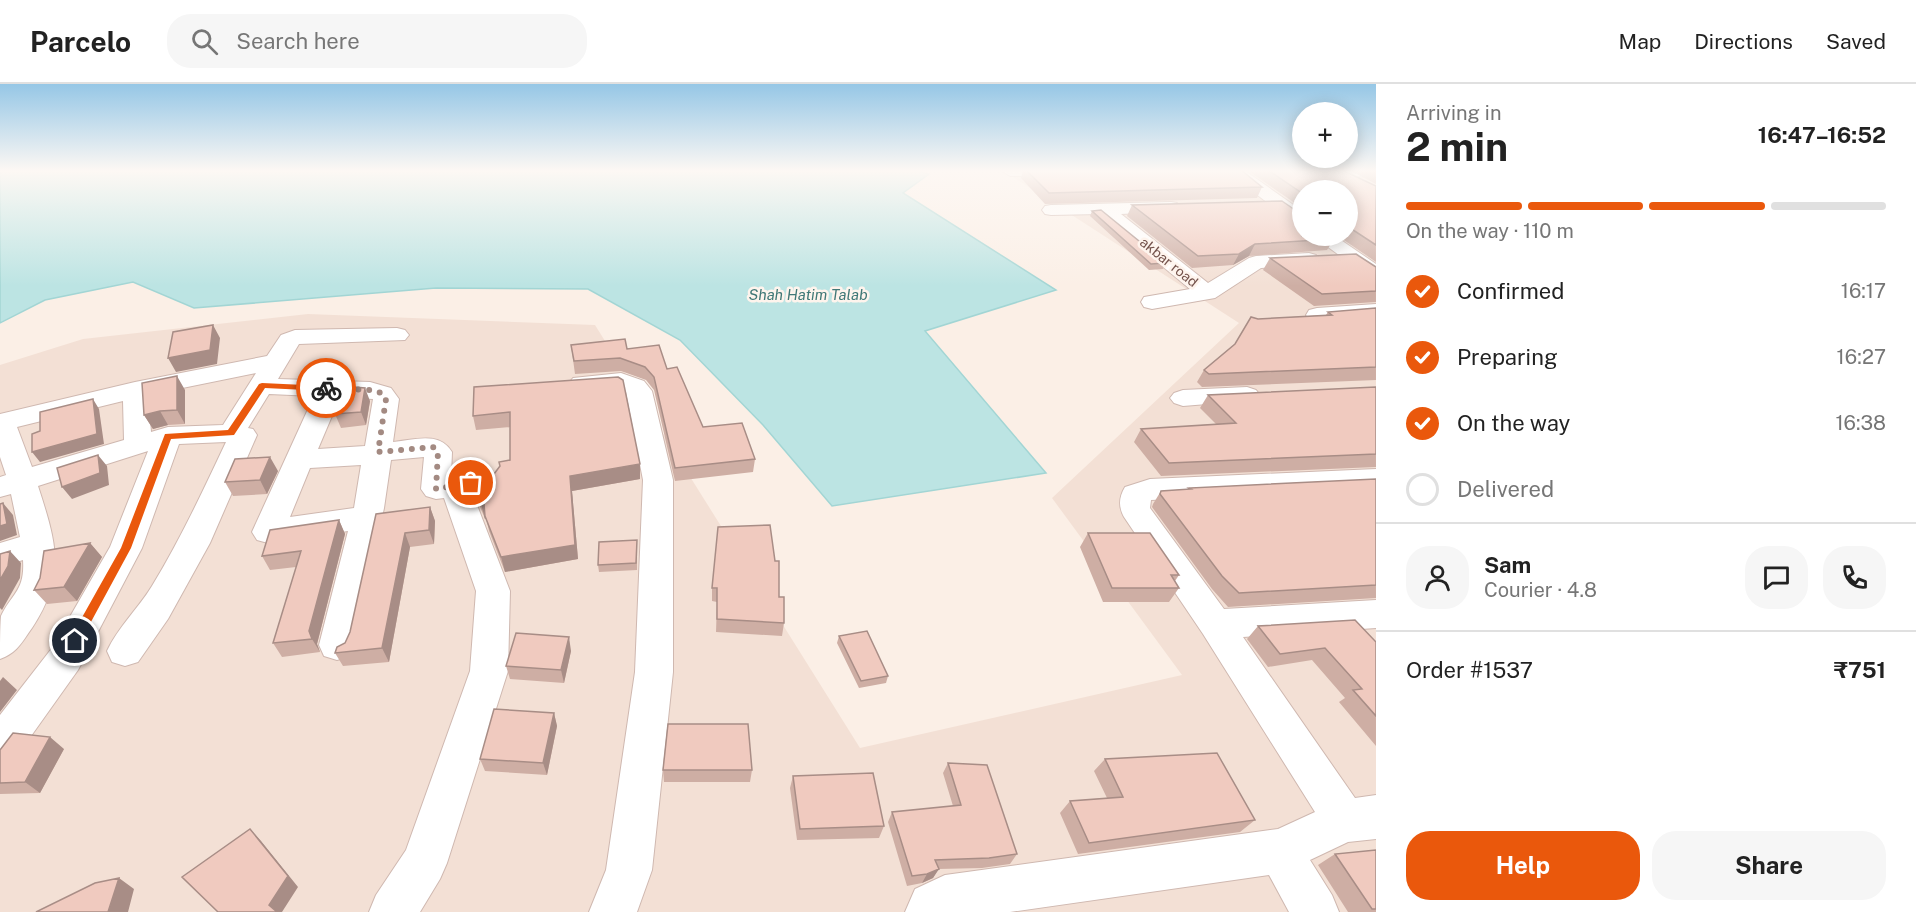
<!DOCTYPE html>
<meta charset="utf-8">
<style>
:root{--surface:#fff;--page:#f6f6f6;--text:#222;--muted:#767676;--line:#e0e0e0;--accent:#ea580c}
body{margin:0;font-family:"Public Sans",sans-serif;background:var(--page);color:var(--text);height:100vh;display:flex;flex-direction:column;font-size:22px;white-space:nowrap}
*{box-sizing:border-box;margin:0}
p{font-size:20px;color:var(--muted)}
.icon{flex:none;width:33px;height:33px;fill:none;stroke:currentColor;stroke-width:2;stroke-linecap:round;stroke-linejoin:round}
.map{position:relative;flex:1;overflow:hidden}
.sheet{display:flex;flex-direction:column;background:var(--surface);width:540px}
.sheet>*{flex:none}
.buttons{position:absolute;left:1292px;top:18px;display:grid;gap:12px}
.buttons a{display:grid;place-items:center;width:66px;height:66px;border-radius:50%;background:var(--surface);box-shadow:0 3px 15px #0003;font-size:30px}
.pin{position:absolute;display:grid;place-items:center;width:51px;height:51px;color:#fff;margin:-26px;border:3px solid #fff;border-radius:50%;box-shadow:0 2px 6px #0007}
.courier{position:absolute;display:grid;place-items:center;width:60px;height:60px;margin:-30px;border:4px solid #ea580c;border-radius:50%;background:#fff;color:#222;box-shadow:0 2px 8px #0007}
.headline em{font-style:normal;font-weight:700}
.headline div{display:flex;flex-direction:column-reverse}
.headline{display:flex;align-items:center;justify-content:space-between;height:102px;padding:0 30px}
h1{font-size:39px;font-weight:700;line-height:45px}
.bar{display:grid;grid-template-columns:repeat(4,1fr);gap:9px 6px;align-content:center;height:72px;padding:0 30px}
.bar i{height:8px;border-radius:4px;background:var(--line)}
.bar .active{background:var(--accent)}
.bar p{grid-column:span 4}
.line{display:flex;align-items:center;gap:15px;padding:0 30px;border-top:2px solid var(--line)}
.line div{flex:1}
.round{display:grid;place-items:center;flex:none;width:63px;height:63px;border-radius:24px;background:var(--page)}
ol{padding:0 30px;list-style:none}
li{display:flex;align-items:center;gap:18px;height:66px}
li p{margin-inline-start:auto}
li .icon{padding:6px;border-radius:50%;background:var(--accent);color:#fff;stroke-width:4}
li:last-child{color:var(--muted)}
li i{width:33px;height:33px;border:3px solid var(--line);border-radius:50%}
.primary-button{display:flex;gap:12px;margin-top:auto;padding:12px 30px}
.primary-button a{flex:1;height:69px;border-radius:24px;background:var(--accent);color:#fff;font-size:24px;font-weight:700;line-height:69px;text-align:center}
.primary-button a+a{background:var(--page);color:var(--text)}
header{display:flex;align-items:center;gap:36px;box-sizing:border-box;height:84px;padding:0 30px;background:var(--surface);border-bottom:2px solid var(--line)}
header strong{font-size:28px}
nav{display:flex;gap:33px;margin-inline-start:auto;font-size:21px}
.search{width:420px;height:54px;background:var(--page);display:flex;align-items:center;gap:15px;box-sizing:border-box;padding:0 21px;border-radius:24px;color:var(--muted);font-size:22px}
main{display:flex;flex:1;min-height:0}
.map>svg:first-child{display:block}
.residential{fill:#f3e0d5;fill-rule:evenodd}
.water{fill:#bce4e3;stroke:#a2d5d4;stroke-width:1.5}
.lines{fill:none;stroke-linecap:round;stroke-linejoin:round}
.minor-casing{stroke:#cfb8b0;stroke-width:2}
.minor{fill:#fff;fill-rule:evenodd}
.wall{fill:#ceaea4}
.shaded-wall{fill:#a88d86}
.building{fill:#f0cabf;stroke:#a88d86;stroke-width:1.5}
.route{fill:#ea580c}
.done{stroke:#a38a82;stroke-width:6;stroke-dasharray:0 10.8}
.labels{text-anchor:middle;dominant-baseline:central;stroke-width:5;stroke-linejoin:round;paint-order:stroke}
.far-street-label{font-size:14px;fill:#74534c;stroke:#fef4ed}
.far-water-label{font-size:15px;font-style:italic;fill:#407877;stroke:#fef4ed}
</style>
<header>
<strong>Parcelo</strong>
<div class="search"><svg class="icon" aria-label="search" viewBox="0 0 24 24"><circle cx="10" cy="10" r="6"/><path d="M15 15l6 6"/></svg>Search here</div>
<nav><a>Map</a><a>Directions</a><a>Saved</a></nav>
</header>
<main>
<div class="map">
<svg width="1376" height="828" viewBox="0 0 1376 828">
<rect width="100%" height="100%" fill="#fbefe6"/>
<!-- residential -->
<path class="residential" d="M1002 86H1376V828H0V281L83 255 308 230 595 241 860 664 1182 591 1052 414 1239 239ZM1302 106H1347V152H1302Z"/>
<!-- water -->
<path class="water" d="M0 86H914L929 90 903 109 1056 206 925 247 1046 389 832 422 763 341 680 256 588 205 436 204 194 224 133 198 45 216 0 239Z"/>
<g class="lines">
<defs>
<path id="minor" d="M1106 86 1098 91 1010 92 1002 87Z
M1225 86H1244L1302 127V142L1295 140Z
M1328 86H1376V92L1335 93 1329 92Z
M1171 118 1177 119 1180 123 1177 127 1121 130 1208 199 1249 174 1256 172 1309 169 1316 171 1319 175 1316 179 1309 181 1261 184 1215 214 1152 225 1144 223 1141 218 1144 213 1190 205 1099 130 1051 131 1045 130 1042 126 1045 122 1051 121Z
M1313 152H1335L1376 180V195L1369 193Z
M1376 220V234L1317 238 1309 236 1306 231 1309 226 1317 224Z
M397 244 405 246 409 251 405 256 299 260 278 295 370 298 391 304 399 315 393 358C415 356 439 347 452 368L451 392 463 390 473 393 478 400 472 408 510 507 508 587 447 779 440 795 420 828H369L376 811 406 766 470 587 476 507 444 414 436 415 426 412 421 405 424 373 391 376 384 424 355 561 350 572 337 576 324 572 319 561 348 447 268 459 257 456 252 448 314 312 269 310 248 344 253 345 257 351 210 459 168 535 138 578 125 582 112 578 107 567C118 543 138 525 152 502 180 456 203 407 226 358L179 360 142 464 78 586 14 676 0 682V631L52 564 110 463 148 367 38 402C56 458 67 491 32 544 22 558 17 569 0 575 0 563 0 543 1 532 12 509 25 507 23 476L0 483V459L20 453 11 410 0 413V393L6 391 0 373V330L135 298 267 272 281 251 295 246ZM256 289 223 341 168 343 151 348 148 311ZM340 313 373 315 365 362 318 365ZM123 317 124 356 32 383 17 343ZM361 381 354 424 290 433 310 384Z
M621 289 644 297 652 307 673 396V588L652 786 637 828H589L606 786 635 588 643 396 626 308C610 301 591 309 573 304L569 299 573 294Z
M1247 303 1256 306 1260 311 1256 316 1183 322 1174 319 1170 314 1174 309 1183 306Z
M1376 385V405L1151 416 1150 424 1224 525 1376 516V544L1243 553 1355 714 1376 711V755L1348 758 1310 776 1332 811 1339 828H1289L1269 791 1010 828H905L915 805 945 791 1278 745 1315 728 1203 550 1124 433C1118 422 1119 413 1125 403L1150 395Z"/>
</defs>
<!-- minor casing -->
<use href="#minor" class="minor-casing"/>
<!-- minor -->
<use href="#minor" class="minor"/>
</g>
<!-- wall -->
<path class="wall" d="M1023 86H1241L1262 103 1257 114 1045 120 1021 94Z
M1247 86H1342L1376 102V178L1338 152H1347V106H1302V124Z
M1349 86H1376V100Z
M1132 121 1300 131 1334 155 1327 166 1249 172 1233 181 1192 184 1127 132Z
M1092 127 1166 179 1163 185 1149 186 1090 132Z
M1270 174 1376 183V218L1314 222 1263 186Z
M1376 224V296L1202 303 1197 298 1204 286 1235 260 1258 235 1326 231 1328 228Z
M571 261 627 265 667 285 703 343 755 375 753 388 675 397 654 306 646 296 621 287 575 290Z
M474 303 640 380V395L572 407 578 475 505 488 489 447 486 434 485 435 475 410 471 395 494 390 510 376V343L476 346 473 332Z
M1376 303V383L1161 392 1134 358 1141 345 1216 340 1200 324 1208 311Z
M185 306V340L168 341 153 345 144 331Z
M370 317 366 341 341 344 335 330Z
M278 387 267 410 233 412 225 398Z
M1376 395V514L1228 523 1212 505 1152 423 1153 420 1161 407 1188 405 1189 404Z
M430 423 435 437 434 460 410 463 389 578 343 582 335 569 345 559 350 548 376 430Z
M339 436 345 450 317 560 320 568 282 573 273 559 296 483 270 486 262 472Z
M1088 449 1179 491 1175 497 1179 504 1169 518H1103L1080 463Z
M637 456V486L599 488 598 481Z
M90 459 102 473 77 517 47 520 34 506Z
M712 504 779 513 784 539 782 552 716 548 717 518 712 517Z
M1258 542 1376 558V662L1339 618 1345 614 1312 576 1268 583 1247 555Z
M839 552 888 592 886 599 859 604 837 559Z
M571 567 564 599 510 595 506 582Z
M554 629 557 642 547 691 485 687 480 675Z
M64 665 40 709 0 710V666Z
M1105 675 1255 736 1240 748 1078 770 1060 729 1070 717 1107 714 1094 687Z
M948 679 1017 770 1010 780 982 784 938 785 933 794 922 799 907 802 888 738 892 728 953 722 943 689Z
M663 686H752L750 698H664Z
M793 692 884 742 879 754 797 756 790 704Z
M1376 766V828H1348L1318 781 1335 770Z"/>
<!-- shaded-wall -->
<path class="shaded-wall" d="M1255 160 1249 172 1233 181 1239 170Z
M213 241 220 254 217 280 176 288 168 274Z
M177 292 185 306V340L177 326Z
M365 304 370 317 366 341 361 328Z
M93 315 99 325 104 360 40 378 32 368Z
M160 327 168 341 153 345 144 331Z
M98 371 107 382 109 401 72 415 62 403Z
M270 373 278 387 267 410 260 396Z
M640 380V395L572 407 578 475 505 488 501 473 570 392Z
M3 419 13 431 17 451 0 457V442Z
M481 420H484L488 434 485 435Z
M430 423 435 437 434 460 429 446Z
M339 436 345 450 317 560 320 568 312 555 309 547Z
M405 449 410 463 389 578 382 564Z
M90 459 102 473 77 517 64 503Z
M10 467 21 479 20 494 2 526 0 524V496Z
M569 553 571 567 564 599 561 586Z
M3 593 17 606 0 628V597Z
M554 629 557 642 547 691 543 679Z
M50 653 64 665 40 709 25 698Z
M250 745 261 757 298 803 282 828H277L269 821Z
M939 785 933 794 922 799 927 790Z
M119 794 134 805 128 828H108Z"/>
<!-- building -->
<path class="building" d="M1026 86H1241L1262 103 1049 109Z
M1268 86H1342L1376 102V161L1347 142V106H1302V109Z
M1282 117 1302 131V152H1329L1334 155 1255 160 1239 170 1198 172 1132 121Z
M1101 126 1166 179 1151 180 1092 127Z
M1356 170 1376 183V207L1322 210 1270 174Z
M1376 224V283L1209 290 1204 286 1235 260 1251 233 1258 235 1332 231 1328 228Z
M213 241 210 266 168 274 173 248Z
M625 255 627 265 659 261 667 285 677 283 703 343 742 339 755 375 675 384 654 293 645 283 620 274 574 277 571 261Z
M177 292V326L160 327 144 331 142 299Z
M618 293 623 296 640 380 570 392 575 461 501 473 485 432 484 420H481L471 395 494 390 500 382 499 378 510 376V328L473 332 474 303Z
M341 302 365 304 361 328 335 330Z
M1376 303V370L1169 379 1141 345 1236 339 1208 311Z
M93 315 97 350 32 368V350L40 347V328Z
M98 371 100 389 62 403 57 384Z
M270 373 260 396 225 398 235 375Z
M1376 395V501L1239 509 1222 492 1160 410 1161 407 1191 405 1189 404Z
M3 419 7 440 0 442V420Z
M430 423 429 446 405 449 382 564 335 569 337 563 345 559 350 548 376 430Z
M339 436 309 547 312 555 273 559 301 467 262 472 270 446Z
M770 441 775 477H779V513H784V539L717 535V504H712L718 443Z
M1088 449H1150L1179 491H1171L1179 504H1112Z
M637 456 636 479 598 481 599 458Z
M90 459 64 503 34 506 40 494 44 467Z
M10 467 8 482 0 496V470Z
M1355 536 1376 558V632L1353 606 1362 605 1325 564 1280 570 1258 542Z
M867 547 888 592 861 597 839 552Z
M516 549 569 553 561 586 506 582Z
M494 625 554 629 543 679 480 675Z
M668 640H748L752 686H663Z
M13 649 50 653 25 698 0 699V666Z
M1217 669 1255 736 1089 759 1070 717 1123 713 1105 675Z
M948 679 987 681 1017 770 989 774 935 776 939 785 927 790 912 792 892 728 961 721Z
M873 689 884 742 800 745 793 692Z
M250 745 288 792 269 821 277 828H218L182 793Z
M1376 766V825H1372L1335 770Z
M119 794 108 828H36L95 799Z"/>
<!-- sky -->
<linearGradient id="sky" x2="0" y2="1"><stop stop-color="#96c7e6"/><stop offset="0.43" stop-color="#fdf8f4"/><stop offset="1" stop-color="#fdf8f4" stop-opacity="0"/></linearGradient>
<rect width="1376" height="202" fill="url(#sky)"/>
<!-- route -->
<path class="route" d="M262 299 326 302 331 304 326 307 265 304 234 351 171 355 131 464 79 560H71V553L121 464 165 350 228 346 259 300Z"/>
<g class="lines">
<!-- done -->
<path class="done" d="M326 304 370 306 382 309 386 315 378 368 433 363 438 368 436 405 471 399"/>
</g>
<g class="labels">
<!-- far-street labels -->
<g class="far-street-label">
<text transform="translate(1169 178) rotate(39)">akbar road</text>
</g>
<!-- far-water labels -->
<g class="far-water-label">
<text x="808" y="210">Shah Hatim Talab</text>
</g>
</g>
</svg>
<div class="buttons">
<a>+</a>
<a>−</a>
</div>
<div class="pin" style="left:471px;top:399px;background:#ea580c"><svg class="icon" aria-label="bag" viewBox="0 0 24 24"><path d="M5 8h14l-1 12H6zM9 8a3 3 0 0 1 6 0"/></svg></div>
<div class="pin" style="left:75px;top:557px;background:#1f2937"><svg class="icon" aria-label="home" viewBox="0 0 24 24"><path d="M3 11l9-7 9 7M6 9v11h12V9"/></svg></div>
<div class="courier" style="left:326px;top:304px"><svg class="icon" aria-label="bike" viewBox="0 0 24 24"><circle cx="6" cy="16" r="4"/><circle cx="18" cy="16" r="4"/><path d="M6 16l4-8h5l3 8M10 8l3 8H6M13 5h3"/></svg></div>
</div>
<section class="sheet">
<div class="headline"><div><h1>2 min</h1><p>Arriving in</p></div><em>16:47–16:52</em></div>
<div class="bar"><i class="active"></i><i class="active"></i><i class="active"></i><i></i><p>On the way · 110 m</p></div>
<ol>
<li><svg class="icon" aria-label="check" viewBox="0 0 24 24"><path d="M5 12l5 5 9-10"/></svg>Confirmed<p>16:17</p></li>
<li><svg class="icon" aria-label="check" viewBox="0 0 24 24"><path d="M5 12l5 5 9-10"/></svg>Preparing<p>16:27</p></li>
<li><svg class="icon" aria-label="check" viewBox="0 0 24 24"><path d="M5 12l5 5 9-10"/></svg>On the way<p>16:38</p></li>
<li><i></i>Delivered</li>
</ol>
<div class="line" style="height:108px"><a class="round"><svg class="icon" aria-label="person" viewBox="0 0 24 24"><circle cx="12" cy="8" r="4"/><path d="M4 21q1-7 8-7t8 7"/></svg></a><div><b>Sam</b><p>Courier · 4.8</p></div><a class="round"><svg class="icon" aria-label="chat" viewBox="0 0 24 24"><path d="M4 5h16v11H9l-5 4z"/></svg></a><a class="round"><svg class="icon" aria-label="phone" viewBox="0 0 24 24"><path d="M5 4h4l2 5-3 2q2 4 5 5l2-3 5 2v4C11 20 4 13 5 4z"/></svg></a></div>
<div class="line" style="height:78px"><div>Order #1537</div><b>₹751</b></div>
<div class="primary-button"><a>Help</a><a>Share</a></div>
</section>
</main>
